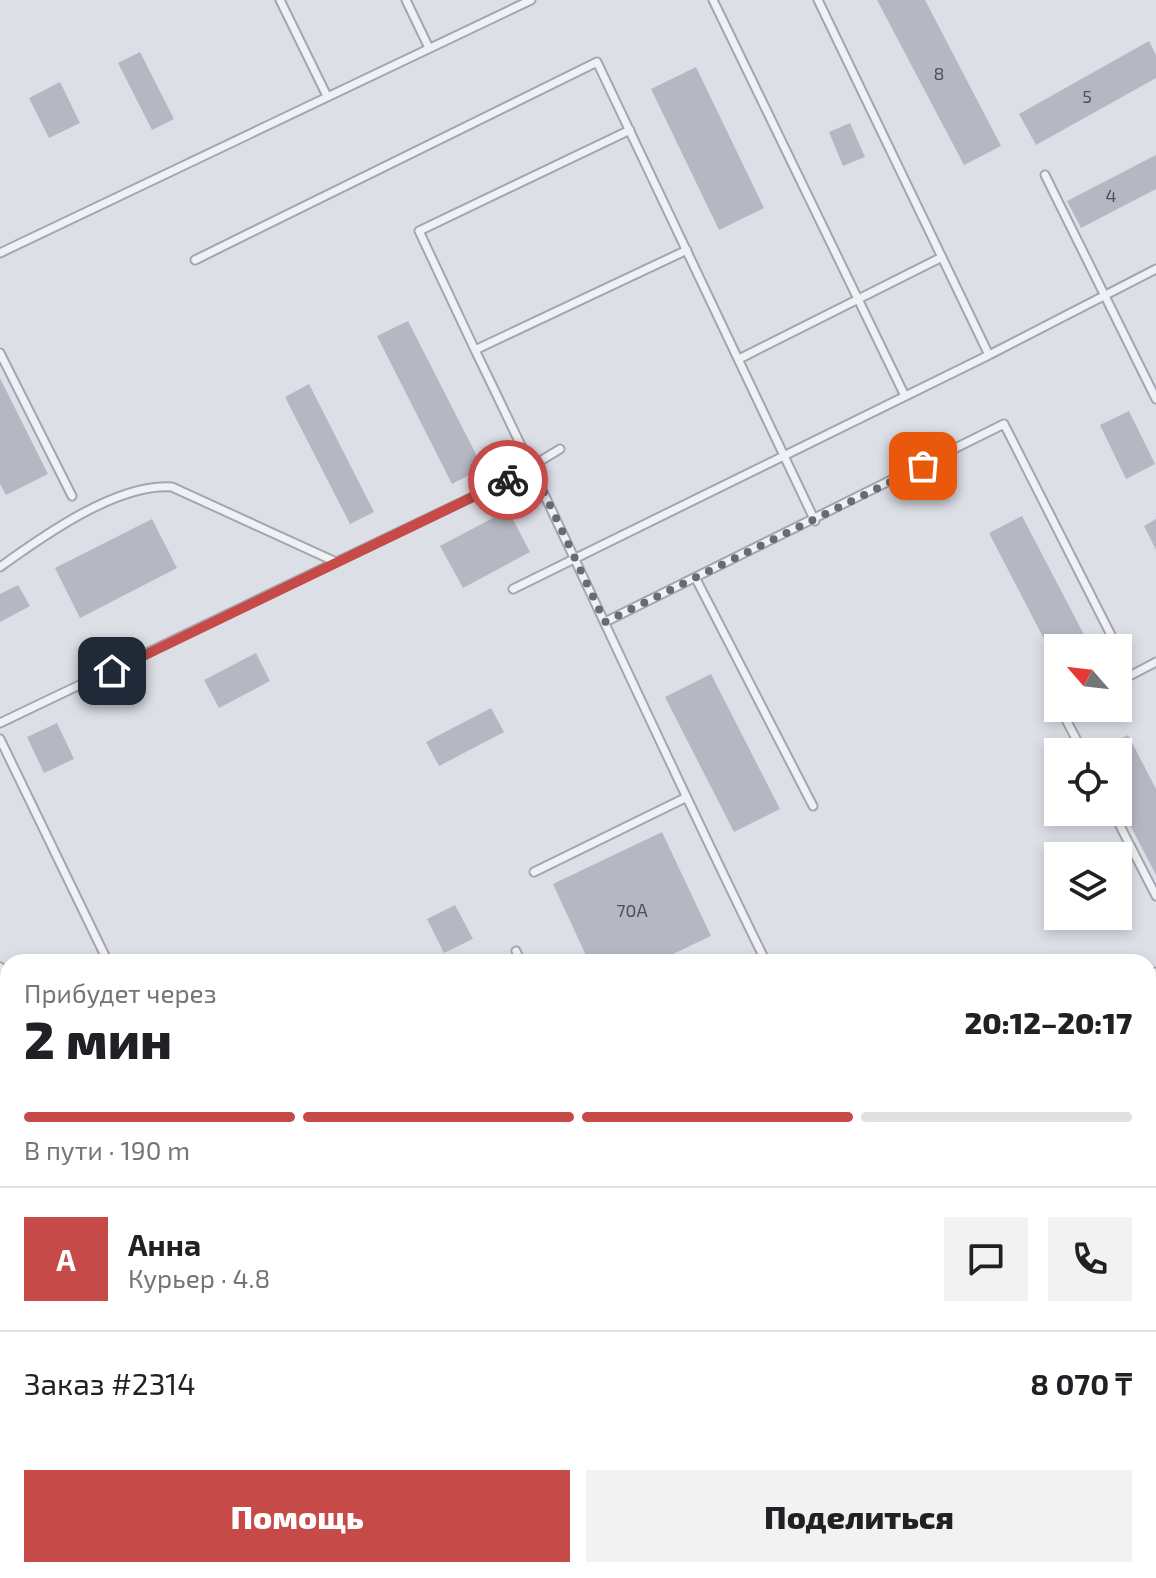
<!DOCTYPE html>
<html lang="ru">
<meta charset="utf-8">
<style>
:root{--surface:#fff;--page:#f2f2f2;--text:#202124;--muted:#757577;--line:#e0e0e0;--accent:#c54a48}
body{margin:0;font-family:"Exo 2",sans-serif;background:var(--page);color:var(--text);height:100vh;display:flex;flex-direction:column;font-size:30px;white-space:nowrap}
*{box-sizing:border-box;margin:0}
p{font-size:26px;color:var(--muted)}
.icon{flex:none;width:44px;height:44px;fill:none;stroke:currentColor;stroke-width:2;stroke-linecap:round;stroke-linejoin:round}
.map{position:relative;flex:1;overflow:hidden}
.panel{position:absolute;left:0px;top:954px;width:1156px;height:624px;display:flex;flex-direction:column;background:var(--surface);border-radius:24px 24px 0 0;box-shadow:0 4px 12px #0003}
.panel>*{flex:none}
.needle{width:52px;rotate:298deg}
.tools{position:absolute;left:1044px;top:634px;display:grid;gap:16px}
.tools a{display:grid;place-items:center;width:88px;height:88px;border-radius:0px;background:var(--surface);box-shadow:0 4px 12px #0003;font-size:40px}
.pin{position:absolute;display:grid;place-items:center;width:68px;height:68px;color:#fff;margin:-34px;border-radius:16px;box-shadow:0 4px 12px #0006}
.courier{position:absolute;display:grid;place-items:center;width:80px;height:80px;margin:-40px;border:6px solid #c54a48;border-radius:50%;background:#fff;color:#222;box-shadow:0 2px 10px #0007}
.headline em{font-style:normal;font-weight:800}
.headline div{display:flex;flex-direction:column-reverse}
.headline{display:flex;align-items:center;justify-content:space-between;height:136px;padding:0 24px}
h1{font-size:52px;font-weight:800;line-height:60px}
.bar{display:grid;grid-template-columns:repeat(4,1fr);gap:12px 8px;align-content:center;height:96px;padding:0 24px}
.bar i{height:10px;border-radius:6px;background:var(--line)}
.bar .on{background:var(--accent)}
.bar p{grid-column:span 4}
.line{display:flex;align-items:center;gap:20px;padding:0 24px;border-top:2px solid var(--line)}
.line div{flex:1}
.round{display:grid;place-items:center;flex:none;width:84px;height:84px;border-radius:0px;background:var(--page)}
.cta{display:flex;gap:16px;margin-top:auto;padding:16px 24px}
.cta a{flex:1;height:92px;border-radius:0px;background:var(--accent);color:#fff;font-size:32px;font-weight:800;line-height:92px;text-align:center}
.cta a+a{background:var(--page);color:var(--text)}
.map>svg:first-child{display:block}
.building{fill:#b5b8c3}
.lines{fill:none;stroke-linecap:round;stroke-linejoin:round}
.service-casing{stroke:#a3a6b0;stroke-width:11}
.minor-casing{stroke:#a3a6b0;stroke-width:18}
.service{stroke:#f0f1f5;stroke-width:7}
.minor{stroke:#f0f1f5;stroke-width:14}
.done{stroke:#676b78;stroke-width:8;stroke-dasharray:0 14.4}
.route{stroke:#c54a48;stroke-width:10}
.labels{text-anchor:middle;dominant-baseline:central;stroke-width:6;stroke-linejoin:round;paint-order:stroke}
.number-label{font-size:18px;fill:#4b4f5e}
</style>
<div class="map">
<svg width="1156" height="1578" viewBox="0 0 1156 1578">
<rect width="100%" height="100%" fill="#dddfe6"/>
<!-- building -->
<path class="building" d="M877 0H925L1001 146 964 165Z
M1149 41 1156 55V78L1036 145 1019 114Z
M140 52 174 119 152 130 118 63Z
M696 67 764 208 719 230 651 89Z
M60 82 80 123 49 138 29 98Z
M850 123 865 157 843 166 829 132Z
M1156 155V189L1081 228 1067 201Z
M408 321 483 468 452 484 377 336Z
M0 378 48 474 6 495 0 484Z
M309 384 374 512 350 524 285 397Z
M1129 411 1155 464 1126 479 1100 425Z
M508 510 530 552 463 588 440 546Z
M1022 516 1091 648H1058V666L989 533Z
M152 519 177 568 80 618 55 568Z
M1156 519V550L1144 526Z
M18 585 30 606 0 622V594Z
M256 653 270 681 219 708 204 680Z
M711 674 780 809 734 832 665 697Z
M491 708 504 732 439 766 426 742Z
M57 723 74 759 44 773 27 737Z
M1128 735 1156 789V875L1118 802V752H1095Z
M662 832 711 936 656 962H589L553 884Z
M455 905 473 939 444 953 427 919Z
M267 1570H315L319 1578H270Z
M780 1570H825L814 1578H769Z
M967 1570H1038L1028 1578H957Z"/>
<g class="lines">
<defs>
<path id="service" d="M280 0 327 96
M406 0 429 48
M713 0 905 396
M630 130 419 231 475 350 687 250
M1045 175 1156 399
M0 253 531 0
M195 260 597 62 815 521
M475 350C574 553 666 759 766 962
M0 353 72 496
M989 355 1156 269
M739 359 942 257
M0 567C43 536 117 483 172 487L336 562
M696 579 813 806
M513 589 989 355 818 0
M605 622 1004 424 1111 635
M1118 682 1156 662
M1069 708 1062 712 1083 752
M0 723 512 478 560 449
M0 739 108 962
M1113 812 1156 896
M534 872 685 798
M516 951 521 962
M0 967 8 984
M1148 977 1156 972
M0 1125 8 1121
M401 1570 404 1578"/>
<path id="minor" d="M1148 1104 1156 1098
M1148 1127 1156 1130
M541 1578 552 1570"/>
</defs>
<!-- service casing -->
<use href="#service" class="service-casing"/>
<!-- minor casing -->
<use href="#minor" class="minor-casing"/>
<!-- service -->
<use href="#service" class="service"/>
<!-- minor -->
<use href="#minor" class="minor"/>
</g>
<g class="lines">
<!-- done -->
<path class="done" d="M508 480 531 465 605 622 923 466"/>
<!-- route -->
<path class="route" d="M112 671 508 480"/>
</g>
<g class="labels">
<!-- number labels -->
<g class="number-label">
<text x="939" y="73">8</text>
<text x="1087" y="96">5</text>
<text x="1111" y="195">4</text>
<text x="632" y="910">70А</text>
</g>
</g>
</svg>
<div class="tools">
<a><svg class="needle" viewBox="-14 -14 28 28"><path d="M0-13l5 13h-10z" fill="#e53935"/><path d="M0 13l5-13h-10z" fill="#757577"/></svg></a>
<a><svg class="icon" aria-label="locate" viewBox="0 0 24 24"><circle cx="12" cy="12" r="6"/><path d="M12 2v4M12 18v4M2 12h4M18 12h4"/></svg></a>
<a><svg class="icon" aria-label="layers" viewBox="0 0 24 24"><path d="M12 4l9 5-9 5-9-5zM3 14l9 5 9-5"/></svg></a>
</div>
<div class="pin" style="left:923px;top:466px;background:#ea580c"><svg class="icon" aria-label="bag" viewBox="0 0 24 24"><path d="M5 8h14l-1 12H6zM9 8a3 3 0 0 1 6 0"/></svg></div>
<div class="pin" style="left:112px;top:671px;background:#1f2937"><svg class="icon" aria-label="home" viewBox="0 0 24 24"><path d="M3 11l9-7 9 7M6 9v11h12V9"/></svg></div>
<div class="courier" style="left:508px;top:480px"><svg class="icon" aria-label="bike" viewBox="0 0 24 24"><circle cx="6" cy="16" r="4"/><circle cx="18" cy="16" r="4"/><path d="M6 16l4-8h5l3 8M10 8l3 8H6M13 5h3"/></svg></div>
<section class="panel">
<div class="headline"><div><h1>2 мин</h1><p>Прибудет через</p></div><em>20:12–20:17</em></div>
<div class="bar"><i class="on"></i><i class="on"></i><i class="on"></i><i></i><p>В пути · 190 m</p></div>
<div class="line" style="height:144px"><b class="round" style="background:var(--accent);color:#fff">А</b><div><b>Анна</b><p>Курьер · 4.8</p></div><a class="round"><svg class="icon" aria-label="chat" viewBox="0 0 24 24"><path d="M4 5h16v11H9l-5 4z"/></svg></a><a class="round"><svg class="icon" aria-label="phone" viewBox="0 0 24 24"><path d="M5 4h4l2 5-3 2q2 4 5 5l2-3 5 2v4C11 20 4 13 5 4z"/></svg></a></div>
<div class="line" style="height:104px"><div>Заказ #2314</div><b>8 070 ₸</b></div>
<div class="cta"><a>Помощь</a><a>Поделиться</a></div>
</section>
</div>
